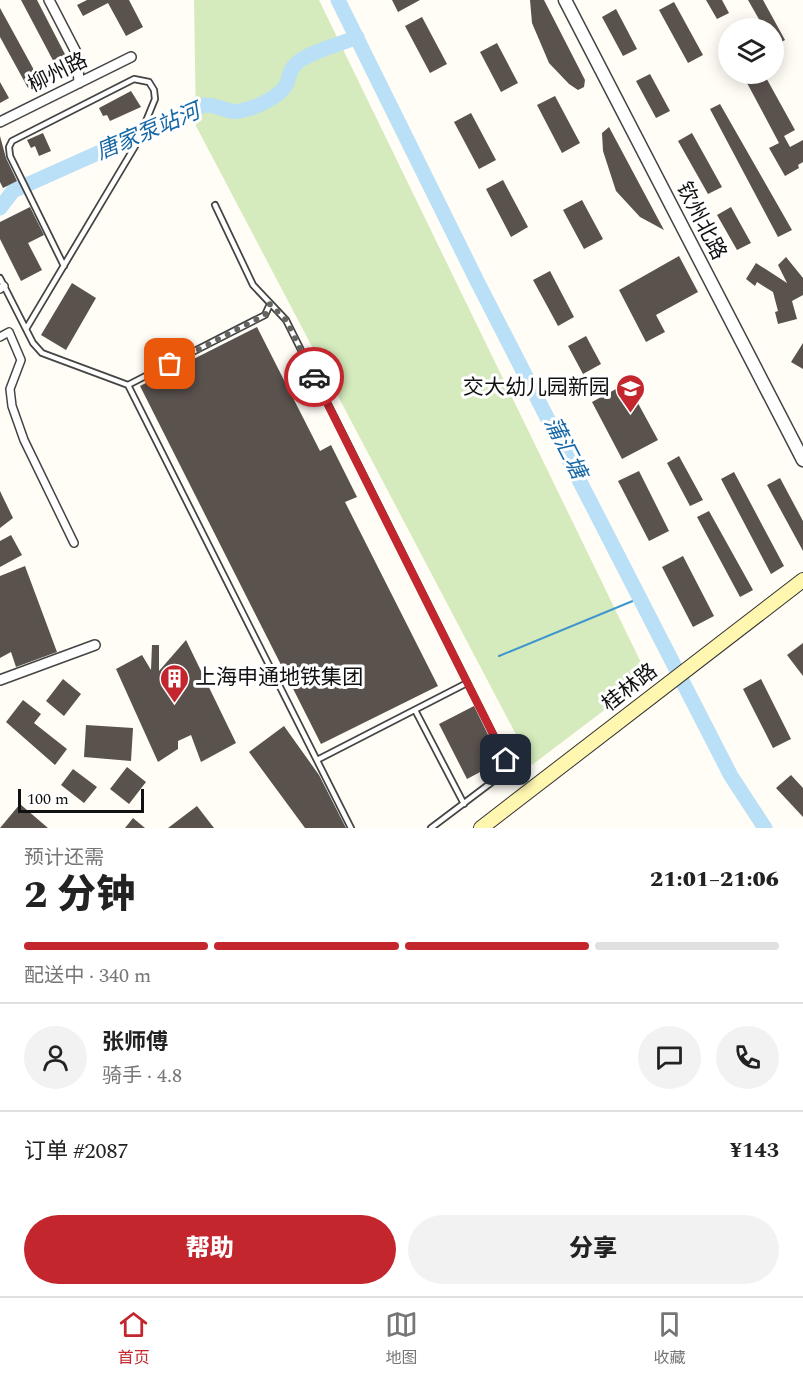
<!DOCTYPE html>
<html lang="zh">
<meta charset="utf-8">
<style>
:root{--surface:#fff;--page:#f2f2f2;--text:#222;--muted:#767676;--line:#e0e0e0;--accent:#c4262e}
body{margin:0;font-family:Spectral,"Noto Sans SC",serif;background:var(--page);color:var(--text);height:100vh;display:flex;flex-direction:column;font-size:22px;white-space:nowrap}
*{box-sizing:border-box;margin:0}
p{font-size:20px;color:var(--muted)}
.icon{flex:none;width:33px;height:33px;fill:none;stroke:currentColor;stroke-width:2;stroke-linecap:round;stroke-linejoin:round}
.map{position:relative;height:828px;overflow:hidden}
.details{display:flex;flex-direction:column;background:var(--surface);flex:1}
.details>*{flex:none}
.buttons{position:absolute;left:718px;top:18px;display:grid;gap:12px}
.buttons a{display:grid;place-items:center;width:66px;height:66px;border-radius:50%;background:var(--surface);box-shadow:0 3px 15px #0003;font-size:30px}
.scale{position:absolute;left:18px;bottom:15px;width:126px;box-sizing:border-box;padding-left:6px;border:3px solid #111;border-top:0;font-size:16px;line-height:21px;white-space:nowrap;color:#111;-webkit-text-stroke:4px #fff;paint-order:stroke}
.pin{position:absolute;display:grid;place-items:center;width:51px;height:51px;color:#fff;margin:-26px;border-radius:12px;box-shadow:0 3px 9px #0006}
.courier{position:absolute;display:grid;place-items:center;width:60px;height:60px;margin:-30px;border:4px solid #c4262e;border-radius:50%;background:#fff;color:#222;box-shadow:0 2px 8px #0007}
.overview em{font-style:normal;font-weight:800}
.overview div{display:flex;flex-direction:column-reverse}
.overview{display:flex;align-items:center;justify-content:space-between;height:102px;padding:0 24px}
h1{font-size:39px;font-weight:800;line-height:45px}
.bar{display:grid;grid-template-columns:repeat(4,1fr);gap:9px 6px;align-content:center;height:72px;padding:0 24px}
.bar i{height:8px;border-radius:4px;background:var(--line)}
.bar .selected{background:var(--accent)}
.bar p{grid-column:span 4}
.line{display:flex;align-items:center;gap:15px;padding:0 24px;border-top:2px solid var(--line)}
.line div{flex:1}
.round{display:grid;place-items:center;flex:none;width:63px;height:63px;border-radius:32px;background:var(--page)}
.button{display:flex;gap:12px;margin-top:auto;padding:12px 24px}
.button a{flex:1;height:69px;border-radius:36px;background:var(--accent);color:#fff;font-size:24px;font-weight:800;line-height:69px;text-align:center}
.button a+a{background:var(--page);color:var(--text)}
.dock{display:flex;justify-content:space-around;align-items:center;height:84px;border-top:2px solid var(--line);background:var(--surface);font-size:16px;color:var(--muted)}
.dock a{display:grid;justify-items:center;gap:3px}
.dock .selected{color:var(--accent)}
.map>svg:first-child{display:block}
.green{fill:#d5ebbd}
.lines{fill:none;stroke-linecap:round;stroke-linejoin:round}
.stream{stroke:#3f96cf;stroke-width:2}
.river{stroke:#b9e0f7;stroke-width:15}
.building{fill:#5a524d}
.service-casing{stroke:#444;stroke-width:8}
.pedestrian-casing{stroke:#444;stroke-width:10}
.minor-casing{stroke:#444;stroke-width:12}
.tertiary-casing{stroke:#444;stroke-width:15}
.secondary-casing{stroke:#333;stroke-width:16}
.service{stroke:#fff;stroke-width:4.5}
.pedestrian{stroke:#fff;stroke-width:7}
.minor{stroke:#fff;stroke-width:9}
.tertiary{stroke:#fff;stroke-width:12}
.secondary{stroke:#fff6b0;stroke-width:14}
.done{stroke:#646461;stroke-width:6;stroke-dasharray:0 10.8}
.route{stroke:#c4262e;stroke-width:8}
.labels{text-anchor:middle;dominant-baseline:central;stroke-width:6;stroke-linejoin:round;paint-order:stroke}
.street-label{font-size:21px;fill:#111;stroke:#fff}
.poi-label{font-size:21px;fill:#111;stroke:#fff;text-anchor:end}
.water-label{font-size:22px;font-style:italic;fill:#1768a6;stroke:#fff}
</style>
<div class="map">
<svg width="803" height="828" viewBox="0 0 803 828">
<rect width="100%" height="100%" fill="#fffdf5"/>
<!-- green -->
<path class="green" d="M194 0H319L648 677 532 765 196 126Z"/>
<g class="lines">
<!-- stream -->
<path class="stream" d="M499 656 640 598"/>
<!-- river -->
<path class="river" d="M338 0 478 283 731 776 765 828
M0 208 13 191 205 105C218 104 228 114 240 111 255 108 281 97 287 83 290 75 290 69 297 63 309 52 341 44 357 37"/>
</g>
<!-- building -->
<path class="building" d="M21 0H37L69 62 57 68Z
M87 0H129L143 27 126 36 108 3 83 16 77 5Z
M392 0H420L398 12Z
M530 0H544L585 80 584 87 578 90 569 84 549 63 532 23Z
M706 0H722L729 13 717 19Z
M748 0H763L785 40 774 46V28H764Z
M674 2 703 55 688 63 659 10Z
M0 8 40 81 28 88 0 37Z
M616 9 637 49 623 56 602 17Z
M422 17 447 64 430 73 405 26Z
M497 43 518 83 501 92 480 52Z
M650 74 670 111 656 118 636 81Z
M759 74H764L795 130 784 136 790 147 803 140V162L798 165 799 168 785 176 769 148 779 143 746 81Z
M0 82 9 98 0 103Z
M131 91 141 107 110 121 107 115 103 116 99 108Z
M555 96 580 143 562 153 537 105Z
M720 104 792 230 778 237 710 109Z
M471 113 496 160 479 169 454 122Z
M609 127 657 217 664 230 640 217 616 191 603 151 602 133Z
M43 133 51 151 39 156 35 146 31 148 27 140Z
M692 133 722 187 708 194 678 141Z
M0 136 6 158 17 181 3 188 0 182Z
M503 180 528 227 511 237 486 189Z
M582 200 603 239 584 249 563 210Z
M30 207 44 235 28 243 42 270 21 281 0 239V222Z
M731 207 751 243 737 250 717 215Z
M679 256 698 292 656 315 665 332 646 342 619 290Z
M786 257 803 278V295L792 301 797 319 778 324 775 312 778 311 773 292 757 282 755 286 746 279 756 263 787 283 778 265Z
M550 271 574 317 558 326 533 280Z
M72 283 96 298 66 350 41 335Z
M257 327 320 451 331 445 357 497 345 502 438 686 321 744 140 386Z
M586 336 601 364 583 374 568 346Z
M803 343V369L791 362Z
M627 383 658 440 622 459 592 402Z
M679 456 703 500 690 506 667 463Z
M639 471 669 531 649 541 618 481Z
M734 472 784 566 771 574 721 479Z
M780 478 803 521V551L767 485Z
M0 491 13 518 0 528Z
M709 511 753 590 740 597 697 517Z
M11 535 22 555 0 567V541Z
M683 556 714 616 693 627 662 567Z
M25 566 57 652 16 667 11 652 0 658V576Z
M186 640 236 743 201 762 191 735 178 741V749L158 762 116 669 142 655 151 670 152 645H159V671Z
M803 643V676L787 655Z
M63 679 81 694 64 716 46 701Z
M761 679 791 739 773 748 743 689Z
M23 700 41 714 34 723 67 749 55 765 6 722Z
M474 706 501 761 467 779 439 724Z
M86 725 133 728 131 761 84 757Z
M284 726 319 775 346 828H305L249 752Z
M127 767 146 782 129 804 110 789Z
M73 769 97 787 84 803 61 785Z
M791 775 803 788V817L776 788Z
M20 804 48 828H0Z
M197 806 214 828H168Z
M133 818 145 828H125Z"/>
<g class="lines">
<defs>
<path id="service" d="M215 205 253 285 286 320 506 760 504 773 431 828
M0 278 33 343 42 353 128 385 351 828
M26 329 137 143 155 99 154 90 149 82 134 79 12 141 9 147 10 156 64 266
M128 385 265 315 270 304
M415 710 464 804
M317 760 467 683"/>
<path id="pedestrian" d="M0 289 4 286
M0 337 9 332 21 360 10 389 12 406 24 440 74 543"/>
<path id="minor" d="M49 0 77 54 79 83
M0 122 131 57
M0 680 95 645"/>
<path id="tertiary" d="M565 0 803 460"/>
<path id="secondary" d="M481 828 803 580"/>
</defs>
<!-- service casing -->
<use href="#service" class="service-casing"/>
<!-- pedestrian casing -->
<use href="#pedestrian" class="pedestrian-casing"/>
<!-- minor casing -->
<use href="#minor" class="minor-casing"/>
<!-- tertiary casing -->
<use href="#tertiary" class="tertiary-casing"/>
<!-- secondary casing -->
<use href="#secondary" class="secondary-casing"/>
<!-- service -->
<use href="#service" class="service"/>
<!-- pedestrian -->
<use href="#pedestrian" class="pedestrian"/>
<!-- minor -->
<use href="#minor" class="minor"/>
<!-- tertiary -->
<use href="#tertiary" class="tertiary"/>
<!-- secondary -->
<use href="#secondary" class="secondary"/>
</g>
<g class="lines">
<!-- done -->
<path class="done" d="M170 364 265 315 270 304 286 320 314 377"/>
<!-- route -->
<path class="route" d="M314 377 506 760"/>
</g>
<!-- icons -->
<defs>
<symbol id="school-pin" viewBox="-11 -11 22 30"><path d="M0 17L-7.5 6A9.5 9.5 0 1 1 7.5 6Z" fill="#c4262e" stroke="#fff"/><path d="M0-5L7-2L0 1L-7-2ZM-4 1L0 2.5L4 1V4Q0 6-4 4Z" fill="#fff"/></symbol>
<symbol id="building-pin" viewBox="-11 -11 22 30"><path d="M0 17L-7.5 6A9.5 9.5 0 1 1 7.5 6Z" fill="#c4262e" stroke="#fff"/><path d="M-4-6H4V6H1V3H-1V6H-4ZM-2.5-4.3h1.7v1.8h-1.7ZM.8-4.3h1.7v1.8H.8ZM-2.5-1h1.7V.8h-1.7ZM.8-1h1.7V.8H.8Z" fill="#fff"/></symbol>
</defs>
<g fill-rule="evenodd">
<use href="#school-pin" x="614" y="372" width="33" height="45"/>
<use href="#building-pin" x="158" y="662" width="33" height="45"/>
</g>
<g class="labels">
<!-- street labels -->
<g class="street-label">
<text transform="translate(58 73) rotate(-26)">柳州路</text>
<text transform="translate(701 221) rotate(63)">钦州北路</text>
<text transform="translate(630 688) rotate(-38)">桂林路</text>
</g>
<!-- poi labels -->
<g class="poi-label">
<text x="610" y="388">交大幼儿园新园</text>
<text x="195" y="678" text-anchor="start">上海申通地铁集团</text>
</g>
<!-- water labels -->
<g class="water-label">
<text transform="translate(148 132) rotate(-23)">唐家泵站河</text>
<text transform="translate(565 448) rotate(63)">蒲汇塘</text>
</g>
</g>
</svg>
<div class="buttons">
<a><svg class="icon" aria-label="layers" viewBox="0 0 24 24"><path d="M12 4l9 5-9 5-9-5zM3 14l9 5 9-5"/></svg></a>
</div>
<div class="scale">100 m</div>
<div class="pin" style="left:170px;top:364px;background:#ea580c"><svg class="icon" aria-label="bag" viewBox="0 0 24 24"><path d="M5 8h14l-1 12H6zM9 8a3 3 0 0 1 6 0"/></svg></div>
<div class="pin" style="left:506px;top:760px;background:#1f2937"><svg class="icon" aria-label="home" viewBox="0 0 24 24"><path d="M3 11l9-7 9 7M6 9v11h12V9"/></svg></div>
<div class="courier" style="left:314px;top:377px"><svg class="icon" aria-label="car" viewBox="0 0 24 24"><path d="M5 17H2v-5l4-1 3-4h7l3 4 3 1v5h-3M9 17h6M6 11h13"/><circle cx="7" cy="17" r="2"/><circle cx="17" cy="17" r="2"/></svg></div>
</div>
<section class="details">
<div class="overview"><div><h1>2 分钟</h1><p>预计还需</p></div><em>21:01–21:06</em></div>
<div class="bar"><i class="selected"></i><i class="selected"></i><i class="selected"></i><i></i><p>配送中 · 340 m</p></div>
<div class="line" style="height:108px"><a class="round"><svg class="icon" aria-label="person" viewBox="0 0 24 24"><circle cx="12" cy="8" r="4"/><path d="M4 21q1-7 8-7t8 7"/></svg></a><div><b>张师傅</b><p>骑手 · 4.8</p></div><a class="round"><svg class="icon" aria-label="chat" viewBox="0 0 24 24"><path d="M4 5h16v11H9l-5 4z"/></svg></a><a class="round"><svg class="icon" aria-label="phone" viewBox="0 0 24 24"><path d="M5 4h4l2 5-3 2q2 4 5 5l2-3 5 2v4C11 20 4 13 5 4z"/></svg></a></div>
<div class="line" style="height:78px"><div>订单 #2087</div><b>¥143</b></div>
<div class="button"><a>帮助</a><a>分享</a></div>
</section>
<nav class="dock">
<a class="selected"><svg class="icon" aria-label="home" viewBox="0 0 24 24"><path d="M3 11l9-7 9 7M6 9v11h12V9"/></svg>首页</a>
<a><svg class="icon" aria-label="map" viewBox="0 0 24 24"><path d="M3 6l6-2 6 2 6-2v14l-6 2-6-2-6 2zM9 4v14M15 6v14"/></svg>地图</a>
<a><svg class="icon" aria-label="saved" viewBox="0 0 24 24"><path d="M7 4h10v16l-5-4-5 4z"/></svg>收藏</a>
</nav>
